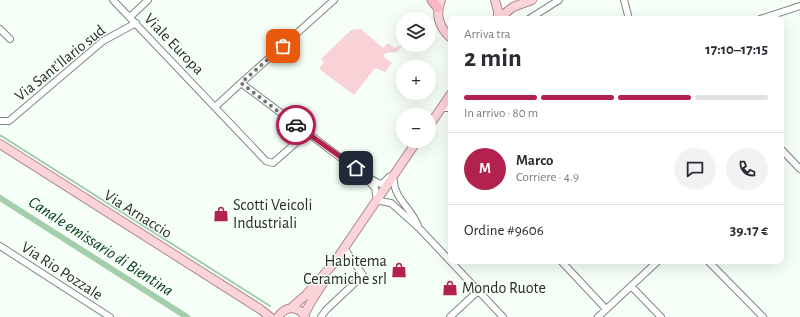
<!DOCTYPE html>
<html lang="it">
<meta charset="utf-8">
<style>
:root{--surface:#fff;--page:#f2f2f3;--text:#2b2b33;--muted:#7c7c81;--line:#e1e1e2;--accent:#b3224e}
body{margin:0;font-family:"Alegreya Sans",sans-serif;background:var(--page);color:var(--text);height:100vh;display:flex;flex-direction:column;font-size:15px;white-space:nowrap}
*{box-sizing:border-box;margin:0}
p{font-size:13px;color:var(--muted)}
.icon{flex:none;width:22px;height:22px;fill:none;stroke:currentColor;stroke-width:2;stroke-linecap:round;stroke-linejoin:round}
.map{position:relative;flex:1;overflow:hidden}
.sheet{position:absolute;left:448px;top:16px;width:336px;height:248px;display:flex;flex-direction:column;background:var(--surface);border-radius:8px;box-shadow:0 4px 16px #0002}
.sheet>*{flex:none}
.buttons{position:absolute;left:396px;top:12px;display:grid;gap:8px}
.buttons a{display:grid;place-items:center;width:40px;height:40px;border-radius:50%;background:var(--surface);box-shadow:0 4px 16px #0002;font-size:20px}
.pin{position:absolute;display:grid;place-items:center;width:34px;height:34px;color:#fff;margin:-17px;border-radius:8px;box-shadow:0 2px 6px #0006}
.courier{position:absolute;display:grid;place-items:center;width:40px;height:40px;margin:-20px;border:3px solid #b3224e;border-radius:50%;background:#fff;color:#222;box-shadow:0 1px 5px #0007}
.headline em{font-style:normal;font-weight:700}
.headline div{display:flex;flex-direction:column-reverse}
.headline{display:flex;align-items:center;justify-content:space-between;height:68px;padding:0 16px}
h1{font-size:26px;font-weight:700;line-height:30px}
.bar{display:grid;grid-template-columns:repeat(4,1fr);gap:6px 4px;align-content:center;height:48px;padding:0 16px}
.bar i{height:5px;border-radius:3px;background:var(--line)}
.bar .active{background:var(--accent)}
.bar p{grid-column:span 4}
.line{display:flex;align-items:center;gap:10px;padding:0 16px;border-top:1px solid var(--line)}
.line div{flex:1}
.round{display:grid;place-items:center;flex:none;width:42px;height:42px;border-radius:21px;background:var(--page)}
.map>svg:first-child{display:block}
.green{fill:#f8d2d7}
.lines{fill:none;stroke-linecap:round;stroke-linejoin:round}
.stream{stroke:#a4ceac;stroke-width:2}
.canal{stroke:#a4ceac;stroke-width:6}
.minor-casing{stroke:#808882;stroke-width:8}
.major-casing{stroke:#b0878c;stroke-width:10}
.highway-casing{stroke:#b0878c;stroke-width:11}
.minor{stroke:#fff;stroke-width:6}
.major{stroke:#fbd4da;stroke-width:8}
.highway{stroke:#f9b8c1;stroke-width:9}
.done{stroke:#707672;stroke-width:4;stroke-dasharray:0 7.2}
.route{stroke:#b3224e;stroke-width:5}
.labels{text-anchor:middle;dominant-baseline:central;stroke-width:3;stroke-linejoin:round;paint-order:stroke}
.street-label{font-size:16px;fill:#292d2a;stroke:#f5fff7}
.poi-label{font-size:16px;fill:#292d2a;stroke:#f5fff7;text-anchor:start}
.water-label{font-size:17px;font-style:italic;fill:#053718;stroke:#f5fff7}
</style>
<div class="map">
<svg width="800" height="317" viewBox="0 0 800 317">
<rect width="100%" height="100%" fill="#f5fff7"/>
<!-- green -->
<path class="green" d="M361 29 383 48 388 43 395 48 403 44 397 52 386 53 383 56 392 63 385 72 375 68 354 95 319 69 324 62 321 59 351 30Z"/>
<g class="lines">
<!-- stream -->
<path class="stream" d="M0 135 270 306"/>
<!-- canal -->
<path class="canal" d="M0 198 187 317"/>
<defs>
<path id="minor" d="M113 0 266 161 273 163 307 133
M624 0 629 19
M130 17 148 0
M529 19 559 0
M760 19 800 6
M0 29 10 39
M241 83 334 0
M215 107 241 83 361 173 378 183 382 184 389 177
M442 108H447L451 107
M0 121H9L103 41 136 23
M781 149 800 169
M368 180 375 188 377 200
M394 181C394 198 413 210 418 226
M380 201 391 203 419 228 503 317
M0 246 110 317
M561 261 606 309
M708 261 763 317
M631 286 661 317
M321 317 326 310 363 275 347 252
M450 317 478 291
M598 317 658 261"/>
<path id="major" d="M441 0C435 14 439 28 451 38
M495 0 498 11V19
M498 19 513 7 532 0
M429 126 451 94
M0 144 260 309 270 317
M291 308 306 295 334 263 417 141
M304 315 312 300 323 283
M278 317C285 306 298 305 305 317"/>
<path id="highway" d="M432 0 438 8"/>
</defs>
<!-- minor casing -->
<use href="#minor" class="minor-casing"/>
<!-- major casing -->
<use href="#major" class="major-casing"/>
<!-- highway casing -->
<use href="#highway" class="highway-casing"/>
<!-- minor -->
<use href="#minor" class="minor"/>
<!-- major -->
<use href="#major" class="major"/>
<!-- highway -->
<use href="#highway" class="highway"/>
</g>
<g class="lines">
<!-- done -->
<path class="done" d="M283 46 241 83 296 125"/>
<!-- route -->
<path class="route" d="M296 125 356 168"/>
</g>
<!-- icons -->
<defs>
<symbol id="shop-bare" viewBox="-9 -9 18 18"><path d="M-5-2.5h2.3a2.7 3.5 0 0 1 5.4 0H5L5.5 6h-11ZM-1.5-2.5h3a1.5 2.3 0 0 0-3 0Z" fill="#b3224e" stroke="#f5fff7" stroke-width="2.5" paint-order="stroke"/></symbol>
</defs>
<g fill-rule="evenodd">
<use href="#shop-bare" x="210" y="203" width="22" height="22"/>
<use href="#shop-bare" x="388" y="259" width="22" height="22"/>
<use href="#shop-bare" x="439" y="277" width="22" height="22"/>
</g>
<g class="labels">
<!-- street labels -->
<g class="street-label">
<text transform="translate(174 44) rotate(46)">Viale Europa</text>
<text transform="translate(60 63) rotate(-39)">Via Sant'Ilario sud</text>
<text transform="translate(138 214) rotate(32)">Via Arnaccio</text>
<text transform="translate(62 271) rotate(33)">Via Rio Pozzale</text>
</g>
<!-- poi labels -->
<g class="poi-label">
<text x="233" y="205">Scotti Veicoli<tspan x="233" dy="18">Industriali</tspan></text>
<text x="387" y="261" text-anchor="end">Habitema<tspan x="387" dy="18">Ceramiche srl</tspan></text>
<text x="462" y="288">Mondo Ruote</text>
</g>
<!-- water labels -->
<g class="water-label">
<text transform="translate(101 246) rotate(33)">Canale emissario di Bientina</text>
</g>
</g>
</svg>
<div class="buttons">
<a><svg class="icon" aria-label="layers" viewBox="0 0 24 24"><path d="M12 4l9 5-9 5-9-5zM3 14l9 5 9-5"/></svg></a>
<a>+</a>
<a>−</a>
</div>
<div class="pin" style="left:283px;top:46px;background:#ea580c"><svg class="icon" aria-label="bag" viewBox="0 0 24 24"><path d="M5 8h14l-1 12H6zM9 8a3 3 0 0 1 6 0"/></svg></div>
<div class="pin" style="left:356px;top:168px;background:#1f2937"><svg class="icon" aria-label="home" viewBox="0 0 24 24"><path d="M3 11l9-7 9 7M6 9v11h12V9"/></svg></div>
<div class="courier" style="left:296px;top:125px"><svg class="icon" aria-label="car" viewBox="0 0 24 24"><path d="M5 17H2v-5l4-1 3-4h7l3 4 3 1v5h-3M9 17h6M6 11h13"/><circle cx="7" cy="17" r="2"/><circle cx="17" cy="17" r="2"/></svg></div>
<section class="sheet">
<div class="headline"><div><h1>2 min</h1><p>Arriva tra</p></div><em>17:10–17:15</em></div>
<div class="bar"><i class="active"></i><i class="active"></i><i class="active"></i><i></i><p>In arrivo · 80 m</p></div>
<div class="line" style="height:72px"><b class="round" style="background:var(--accent);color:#fff">M</b><div><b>Marco</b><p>Corriere · 4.9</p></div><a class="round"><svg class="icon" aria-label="chat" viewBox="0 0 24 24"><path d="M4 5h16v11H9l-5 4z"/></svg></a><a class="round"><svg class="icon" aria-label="phone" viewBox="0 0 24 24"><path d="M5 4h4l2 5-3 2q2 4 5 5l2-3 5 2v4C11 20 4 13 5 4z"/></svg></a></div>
<div class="line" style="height:52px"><div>Ordine #9606</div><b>39.17 €</b></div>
</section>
</div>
